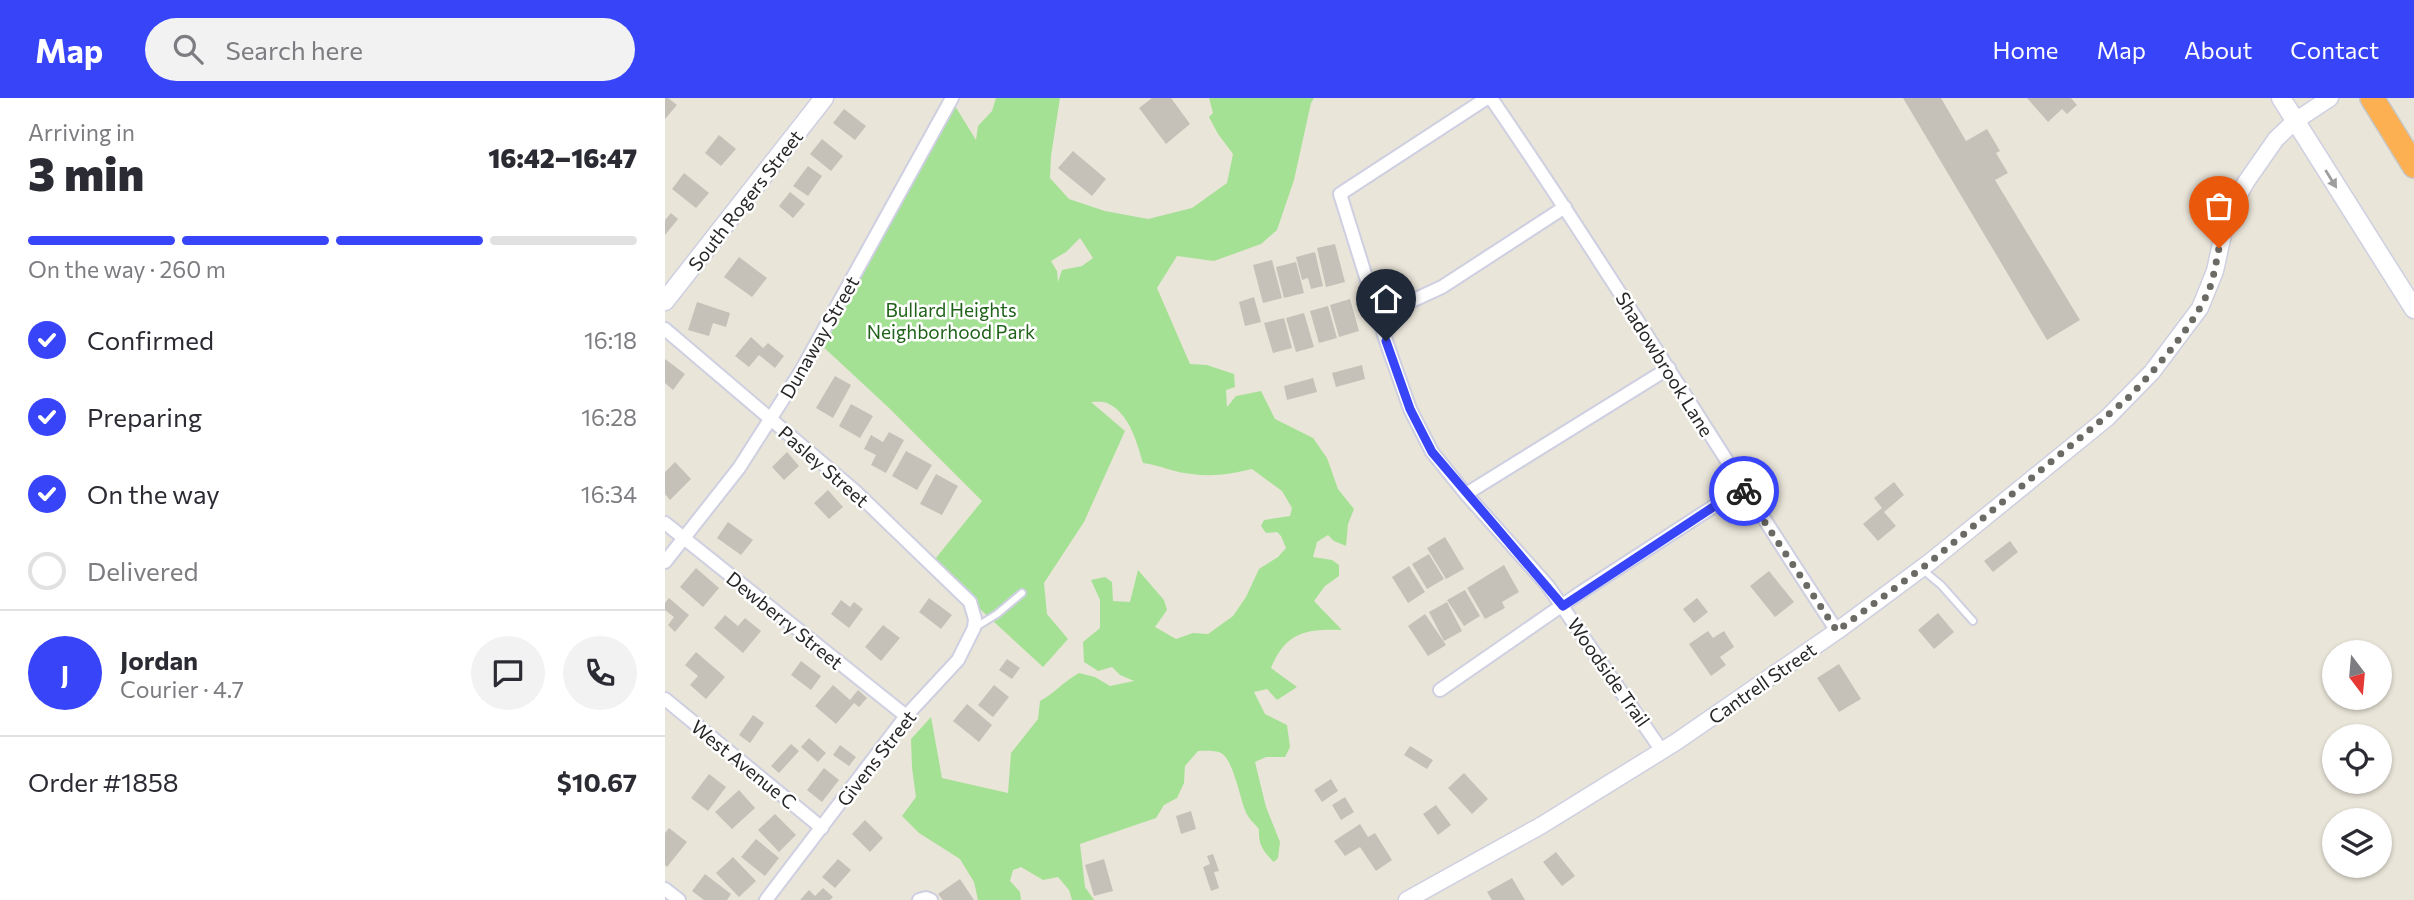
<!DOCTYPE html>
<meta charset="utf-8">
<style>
:root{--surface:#fff;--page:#f2f2f3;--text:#2b2b33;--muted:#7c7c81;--line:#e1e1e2;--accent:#3844f7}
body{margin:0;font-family:Commissioner,sans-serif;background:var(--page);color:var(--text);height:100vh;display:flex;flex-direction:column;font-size:26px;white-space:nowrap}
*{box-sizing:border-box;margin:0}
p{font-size:23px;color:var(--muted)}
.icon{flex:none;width:38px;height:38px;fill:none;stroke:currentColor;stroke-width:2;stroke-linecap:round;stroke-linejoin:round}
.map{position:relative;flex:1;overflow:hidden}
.drawer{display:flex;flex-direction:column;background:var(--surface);width:665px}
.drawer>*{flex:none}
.needle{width:46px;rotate:164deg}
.fabs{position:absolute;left:1657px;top:542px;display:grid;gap:14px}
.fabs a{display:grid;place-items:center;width:70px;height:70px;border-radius:50%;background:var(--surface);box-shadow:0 2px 5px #0004;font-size:35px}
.pin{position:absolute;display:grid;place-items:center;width:60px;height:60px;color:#fff;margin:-72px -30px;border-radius:50% 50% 50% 0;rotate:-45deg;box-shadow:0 0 7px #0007}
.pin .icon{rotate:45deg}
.courier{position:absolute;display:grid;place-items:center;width:70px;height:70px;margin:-35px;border:5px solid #3844f7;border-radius:50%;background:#fff;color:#222;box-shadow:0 2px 9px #0007}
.head em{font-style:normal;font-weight:800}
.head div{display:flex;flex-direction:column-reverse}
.head{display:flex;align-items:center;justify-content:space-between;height:119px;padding:0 28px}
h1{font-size:46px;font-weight:800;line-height:52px}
.bar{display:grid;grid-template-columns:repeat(4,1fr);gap:10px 7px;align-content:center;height:84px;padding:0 28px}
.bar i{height:9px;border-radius:5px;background:var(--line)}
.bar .current{background:var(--accent)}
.bar p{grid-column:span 4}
.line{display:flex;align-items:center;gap:18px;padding:0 28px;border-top:2px solid var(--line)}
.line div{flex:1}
.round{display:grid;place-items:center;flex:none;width:74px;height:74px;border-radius:37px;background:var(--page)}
ol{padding:0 28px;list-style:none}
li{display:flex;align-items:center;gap:21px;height:77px}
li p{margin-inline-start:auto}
li .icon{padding:7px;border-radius:50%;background:var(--accent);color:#fff;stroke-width:4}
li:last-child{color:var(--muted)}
li i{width:38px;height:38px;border:4px solid var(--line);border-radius:50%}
header{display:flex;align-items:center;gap:42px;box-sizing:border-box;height:98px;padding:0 35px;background:var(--accent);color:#fff}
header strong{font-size:33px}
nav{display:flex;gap:38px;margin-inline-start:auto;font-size:24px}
.search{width:490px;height:63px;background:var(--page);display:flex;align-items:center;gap:18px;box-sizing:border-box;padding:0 24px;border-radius:38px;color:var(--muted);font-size:26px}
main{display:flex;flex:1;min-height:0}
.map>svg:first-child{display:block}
.green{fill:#a5e195;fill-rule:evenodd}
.building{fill:#c5c1b9}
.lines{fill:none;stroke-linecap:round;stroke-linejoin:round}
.service-casing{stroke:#cecfe1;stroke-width:10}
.minor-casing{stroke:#cecfe1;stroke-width:16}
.tertiary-casing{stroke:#cecfe1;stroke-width:19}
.secondary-casing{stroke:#cecfe1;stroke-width:21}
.motorway-casing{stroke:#c7c7c7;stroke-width:26}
.service{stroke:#fff;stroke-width:6}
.minor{stroke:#fff;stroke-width:12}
.tertiary{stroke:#fff;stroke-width:16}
.secondary{stroke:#fff;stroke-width:18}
.motorway{stroke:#fcb052;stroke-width:23}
.oneway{fill:#9e9e9e}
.done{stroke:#6b6a65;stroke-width:7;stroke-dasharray:0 12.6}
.route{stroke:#3844f7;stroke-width:9}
.labels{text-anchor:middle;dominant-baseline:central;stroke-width:5;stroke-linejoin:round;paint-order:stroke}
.street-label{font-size:19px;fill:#272727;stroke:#fff}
.park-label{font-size:19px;fill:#20621a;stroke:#fff}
</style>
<header>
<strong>Map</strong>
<div class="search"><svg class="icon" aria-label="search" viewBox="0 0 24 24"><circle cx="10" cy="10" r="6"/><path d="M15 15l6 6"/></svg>Search here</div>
<nav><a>Home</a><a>Map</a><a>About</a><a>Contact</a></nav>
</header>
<main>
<section class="drawer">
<div class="head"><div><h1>3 min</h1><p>Arriving in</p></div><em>16:42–16:47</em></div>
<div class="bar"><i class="current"></i><i class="current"></i><i class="current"></i><i></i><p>On the way · 260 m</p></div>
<ol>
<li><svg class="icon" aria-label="check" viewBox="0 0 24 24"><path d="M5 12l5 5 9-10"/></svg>Confirmed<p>16:18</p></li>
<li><svg class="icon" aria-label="check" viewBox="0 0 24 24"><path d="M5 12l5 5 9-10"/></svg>Preparing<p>16:28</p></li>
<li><svg class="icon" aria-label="check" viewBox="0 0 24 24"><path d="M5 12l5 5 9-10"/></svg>On the way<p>16:34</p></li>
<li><i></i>Delivered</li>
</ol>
<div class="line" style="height:126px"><b class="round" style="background:var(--accent);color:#fff">J</b><div><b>Jordan</b><p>Courier · 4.7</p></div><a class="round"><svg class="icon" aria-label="chat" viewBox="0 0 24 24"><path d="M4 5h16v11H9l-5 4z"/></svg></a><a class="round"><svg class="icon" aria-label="phone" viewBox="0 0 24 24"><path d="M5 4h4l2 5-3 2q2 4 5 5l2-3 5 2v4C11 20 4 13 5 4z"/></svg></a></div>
<div class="line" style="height:91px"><div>Order #1858</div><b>$10.67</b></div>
</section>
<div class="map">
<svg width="1749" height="802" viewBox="0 0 1749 802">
<rect width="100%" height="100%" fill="#eae5d9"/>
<!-- green -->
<path class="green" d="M331 0H395L386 58 385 80 404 101 440 113 483 121 527 110 562 85 568 56 553 36 544 19 548 15 544 0H649L646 5 629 82 612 132 596 146 549 163 512 158 492 190 525 266 542 267 569 276 570 289 561 292 562 309 571 298 596 293 610 321 648 340 662 360 673 391 689 411 683 426 681 448 669 443 663 437 652 444 648 459 667 462 674 467V478L660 488 649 503 677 532C641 531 621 534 606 570L632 589 612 602 602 591 589 594 600 616 622 627 625 649 620 659H601L590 664 601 709 615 744 613 760 609 764C598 754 593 746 594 731 589 725 582 719 580 712 575 700 568 661 556 655 549 652 540 653 533 653L520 668 519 685 512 700 499 707 491 720 415 746 420 789 429 802H407L404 792 393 779 378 782 356 769 348 772 345 783 355 794 356 802H313L309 784 295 761 254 735 237 718 251 699 247 670 246 641 266 619 277 680 343 695 346 655 373 621 375 603C390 595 399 583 414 575L430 579 445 588 469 583 455 577 447 569 433 573 419 564 418 544 435 530V502L426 482 440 479 447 484 448 503 465 504 473 472 499 502 502 512 490 529 511 541 528 535 543 536 568 518 581 499 594 471 613 459 621 450 616 438 612 434 601 435 596 428 599 422 625 418 627 410 617 393 587 371C566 376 548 379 527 376 510 375 495 367 478 365 472 345 465 317 444 306 440 303 431 304 426 304L460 333 419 424 379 485 382 516 403 541 378 569 266 466 317 403 224 310 153 244 287 3 311 42 313 28 327 13ZM415 140 428 160 417 168 397 172 393 184 392 173 386 163 401 154Z"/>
<!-- building -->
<path class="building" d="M0 0H3L12 7 0 21Z
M487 0H506L525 26 501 46 474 10Z
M1238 0H1276L1301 43 1322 31 1335 53 1331 55 1343 75 1330 82 1415 222 1382 242Z
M1362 0H1406L1412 7 1402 16 1397 11 1383 24Z
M179 11 201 28 190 42 168 25Z
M54 37 71 51 56 68 40 55Z
M157 41 178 58 166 73 145 56Z
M408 53 441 81 427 98 393 70Z
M143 68 157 78 143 98 128 88Z
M19 75 44 95 31 110 7 91Z
M125 94 140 106 128 120 114 108Z
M6 115 13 121 0 137V122Z
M670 146 680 184 661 189 652 150Z
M650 154 658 188 646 191 643 180 637 182 631 159Z
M74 159 102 180 87 199 59 179Z
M607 162 617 200 598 205 588 167Z
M631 164 639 195 619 200 611 169Z
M589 199 596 224 580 228 574 204Z
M685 201 694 233 674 239 665 207Z
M32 204 65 215 61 229 48 225 44 238 23 232Z
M663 208 672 240 654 245 645 213Z
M639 215 649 249 631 254 621 220Z
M619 220 627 250 608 255 599 225Z
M86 239 98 250 103 245 119 258 110 270 94 257 84 269 70 258Z
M0 261 20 276 8 292 0 285Z
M697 267 700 281 671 289 667 275Z
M170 278 186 287 168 320 151 310Z
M648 280 652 294 622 302 619 288Z
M186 306 208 318 195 340 174 328Z
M224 334 239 342 221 375 206 367 211 357 199 351 206 337 218 344Z
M241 353 267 367 252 392 227 378Z
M122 354 134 368 119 382 107 369Z
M10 364 26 381 5 402 0 396V374Z
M271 376 293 388 277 417 255 406Z
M1229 384 1239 397 1219 414 1231 428 1213 443 1198 426 1217 410 1209 400Z
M163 392 178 409 164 421 149 405Z
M63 424 88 442 76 457 52 440Z
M780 439 799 471 781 481 762 450Z
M1345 443 1353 454 1328 474 1319 463Z
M764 456 779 481 762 491 747 466Z
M839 467 854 494 837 504 840 510 820 521 802 490Z
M744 468 760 494 743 505 727 479Z
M31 470 54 490 38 509 15 489Z
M1104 473 1129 504 1110 519 1085 488Z
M800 492 815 518 799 528 782 502Z
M4 500 24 517 10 534 3 527 9 519 0 512V505Z
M264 500 287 517 276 531 254 514Z
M1032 500 1043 514 1029 525 1018 511Z
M176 502 185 509 189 504 198 511 184 530 166 516Z
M782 504 797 533 779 543 764 514Z
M1273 515 1289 534 1269 551 1253 532Z
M760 516 781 547 763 558 743 528Z
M60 517 73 528 80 520 96 533 78 555 49 530Z
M218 527 235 540 216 563 200 549Z
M1043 533 1048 540 1059 533 1069 549 1055 559 1061 567 1046 578 1024 546Z
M31 554 60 579 41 601 25 587 33 578 20 567Z
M342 561 355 570 347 581 334 572Z
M136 563 156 578 146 592 126 577Z
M1174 566 1196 601 1174 614 1152 580Z
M168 587 185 602 193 592 202 600 194 609 189 605 171 626 150 608Z
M329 587 344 599 328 619 313 607Z
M302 606 327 627 314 644 288 623Z
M88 617 99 625 85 645 74 637Z
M144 640 161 655 153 664 136 649Z
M126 646 134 653 114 675 106 668Z
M175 647 191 659 184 668 168 657Z
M745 648 768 662 762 671 739 657Z
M159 670 174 682 157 704 142 692Z
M799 675 823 701 807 716 783 690Z
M44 676 61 689 43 713 26 700Z
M666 681 673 693 657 704 649 692Z
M74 692 90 710 67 731 50 714Z
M680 699 689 714 676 722 667 707Z
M771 707 786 727 773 737 758 716Z
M526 713 531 731 516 736 511 718Z
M110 716 131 737 114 754 93 732Z
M200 722 218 740 205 754 187 736Z
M695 726 703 739 710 735 727 762 711 773 695 749 680 758 669 743Z
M4 730 22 744 2 769 0 767V735Z
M91 741 114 760 100 778 76 759Z
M891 754 910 778 897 788 878 764Z
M548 756 554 773 549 774 554 790 546 793 538 769 545 766 542 758Z
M68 759 91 783 74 799 51 775Z
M173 761 186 772 170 790 157 779Z
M439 761 448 793 429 798 420 767Z
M40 776 66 796 62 802H39L27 793Z
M847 780 860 802H827L822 794Z
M295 781 309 802H278L273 796Z
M158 790 168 799 165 802H135L144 792 150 798Z"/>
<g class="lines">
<defs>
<path id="service" d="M1258 472 1276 487 1308 523
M311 529 332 516 357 495"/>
<path id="minor" d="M822 0 675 96 721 243 745 311 767 354 801 396 883 488 997 653
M826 0C946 175 1055 356 1172 533
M714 218 777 189 900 109
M0 231 190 393 305 504 310 521 309 530 293 562 241 618 101 802
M801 396 1004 270
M0 425 241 618
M0 464 74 370 136 273 287 0
M775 592 915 495 1077 390
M0 601 157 730
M0 791 14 802
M254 802 261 800 266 802"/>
<path id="tertiary" d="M742 802 877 727 1011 644 1172 533 1265 464 1442 320 1487 274 1535 210 1550 173 1562 118 1581 84 1611 41 1630 23 1665 0"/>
<path id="secondary" d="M1616 0 1749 211
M0 203 159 0"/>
<path id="motorway" d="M1707 0 1749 68"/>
</defs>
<!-- service casing -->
<use href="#service" class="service-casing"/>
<!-- minor casing -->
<use href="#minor" class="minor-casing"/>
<!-- tertiary casing -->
<use href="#tertiary" class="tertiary-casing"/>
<!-- secondary casing -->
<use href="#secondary" class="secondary-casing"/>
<!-- motorway casing -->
<use href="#motorway" class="motorway-casing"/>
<!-- service -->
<use href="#service" class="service"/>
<!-- minor -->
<use href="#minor" class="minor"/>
<!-- tertiary -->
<use href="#tertiary" class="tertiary"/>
<!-- secondary -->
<use href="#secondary" class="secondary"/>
<!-- motorway -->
<use href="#motorway" class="motorway"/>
</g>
<!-- one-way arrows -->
<defs><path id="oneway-solid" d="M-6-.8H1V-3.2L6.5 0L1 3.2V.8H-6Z" transform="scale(1.75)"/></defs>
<use class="oneway" href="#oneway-solid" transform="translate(1666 81) rotate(58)"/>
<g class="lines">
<!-- done -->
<path class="done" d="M1079 393 1172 533 1265 464 1462 301C1490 272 1528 229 1544 192 1549 179 1551 164 1554 150"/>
<!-- route -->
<path class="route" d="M721 243 745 311 767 354 898 508 1077 390 1079 393"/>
</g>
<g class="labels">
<!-- street labels -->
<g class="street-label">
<text transform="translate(80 102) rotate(-52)">South Rogers Street</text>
<text transform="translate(154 239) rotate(-60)">Dunaway Street</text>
<text transform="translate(1000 266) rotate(58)">Shadowbrook Lane</text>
<text transform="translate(159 368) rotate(41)">Pasley Street</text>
<text transform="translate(120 522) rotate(39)">Dewberry Street</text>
<text transform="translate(944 574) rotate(55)">Woodside Trail</text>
<text transform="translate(1097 585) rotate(-35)">Cantrell Street</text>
<text transform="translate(211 660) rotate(-52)">Givens Street</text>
<text transform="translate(79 666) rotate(39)">West Avenue C</text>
</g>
<!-- park labels -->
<g class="park-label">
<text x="286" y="211">Bullard Heights<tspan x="286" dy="22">Neighborhood Park</tspan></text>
</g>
</g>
</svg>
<div class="fabs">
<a><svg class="needle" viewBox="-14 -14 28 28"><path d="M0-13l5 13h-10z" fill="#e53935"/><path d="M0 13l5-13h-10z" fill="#7c7c81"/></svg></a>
<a><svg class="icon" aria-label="locate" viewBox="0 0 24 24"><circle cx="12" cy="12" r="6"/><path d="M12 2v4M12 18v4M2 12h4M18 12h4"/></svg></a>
<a><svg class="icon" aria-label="layers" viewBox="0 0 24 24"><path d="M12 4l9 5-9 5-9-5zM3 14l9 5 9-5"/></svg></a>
</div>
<div class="pin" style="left:1554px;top:150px;background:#ea580c"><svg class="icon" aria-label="bag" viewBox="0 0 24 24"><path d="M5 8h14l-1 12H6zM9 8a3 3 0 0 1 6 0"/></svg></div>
<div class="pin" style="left:721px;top:243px;background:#1f2937"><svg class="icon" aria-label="home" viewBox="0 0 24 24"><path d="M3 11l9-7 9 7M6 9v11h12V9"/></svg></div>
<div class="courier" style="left:1079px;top:393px"><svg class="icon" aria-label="bike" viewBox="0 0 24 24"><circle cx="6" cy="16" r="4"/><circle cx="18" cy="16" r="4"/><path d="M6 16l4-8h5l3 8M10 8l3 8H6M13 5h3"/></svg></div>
</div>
</main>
